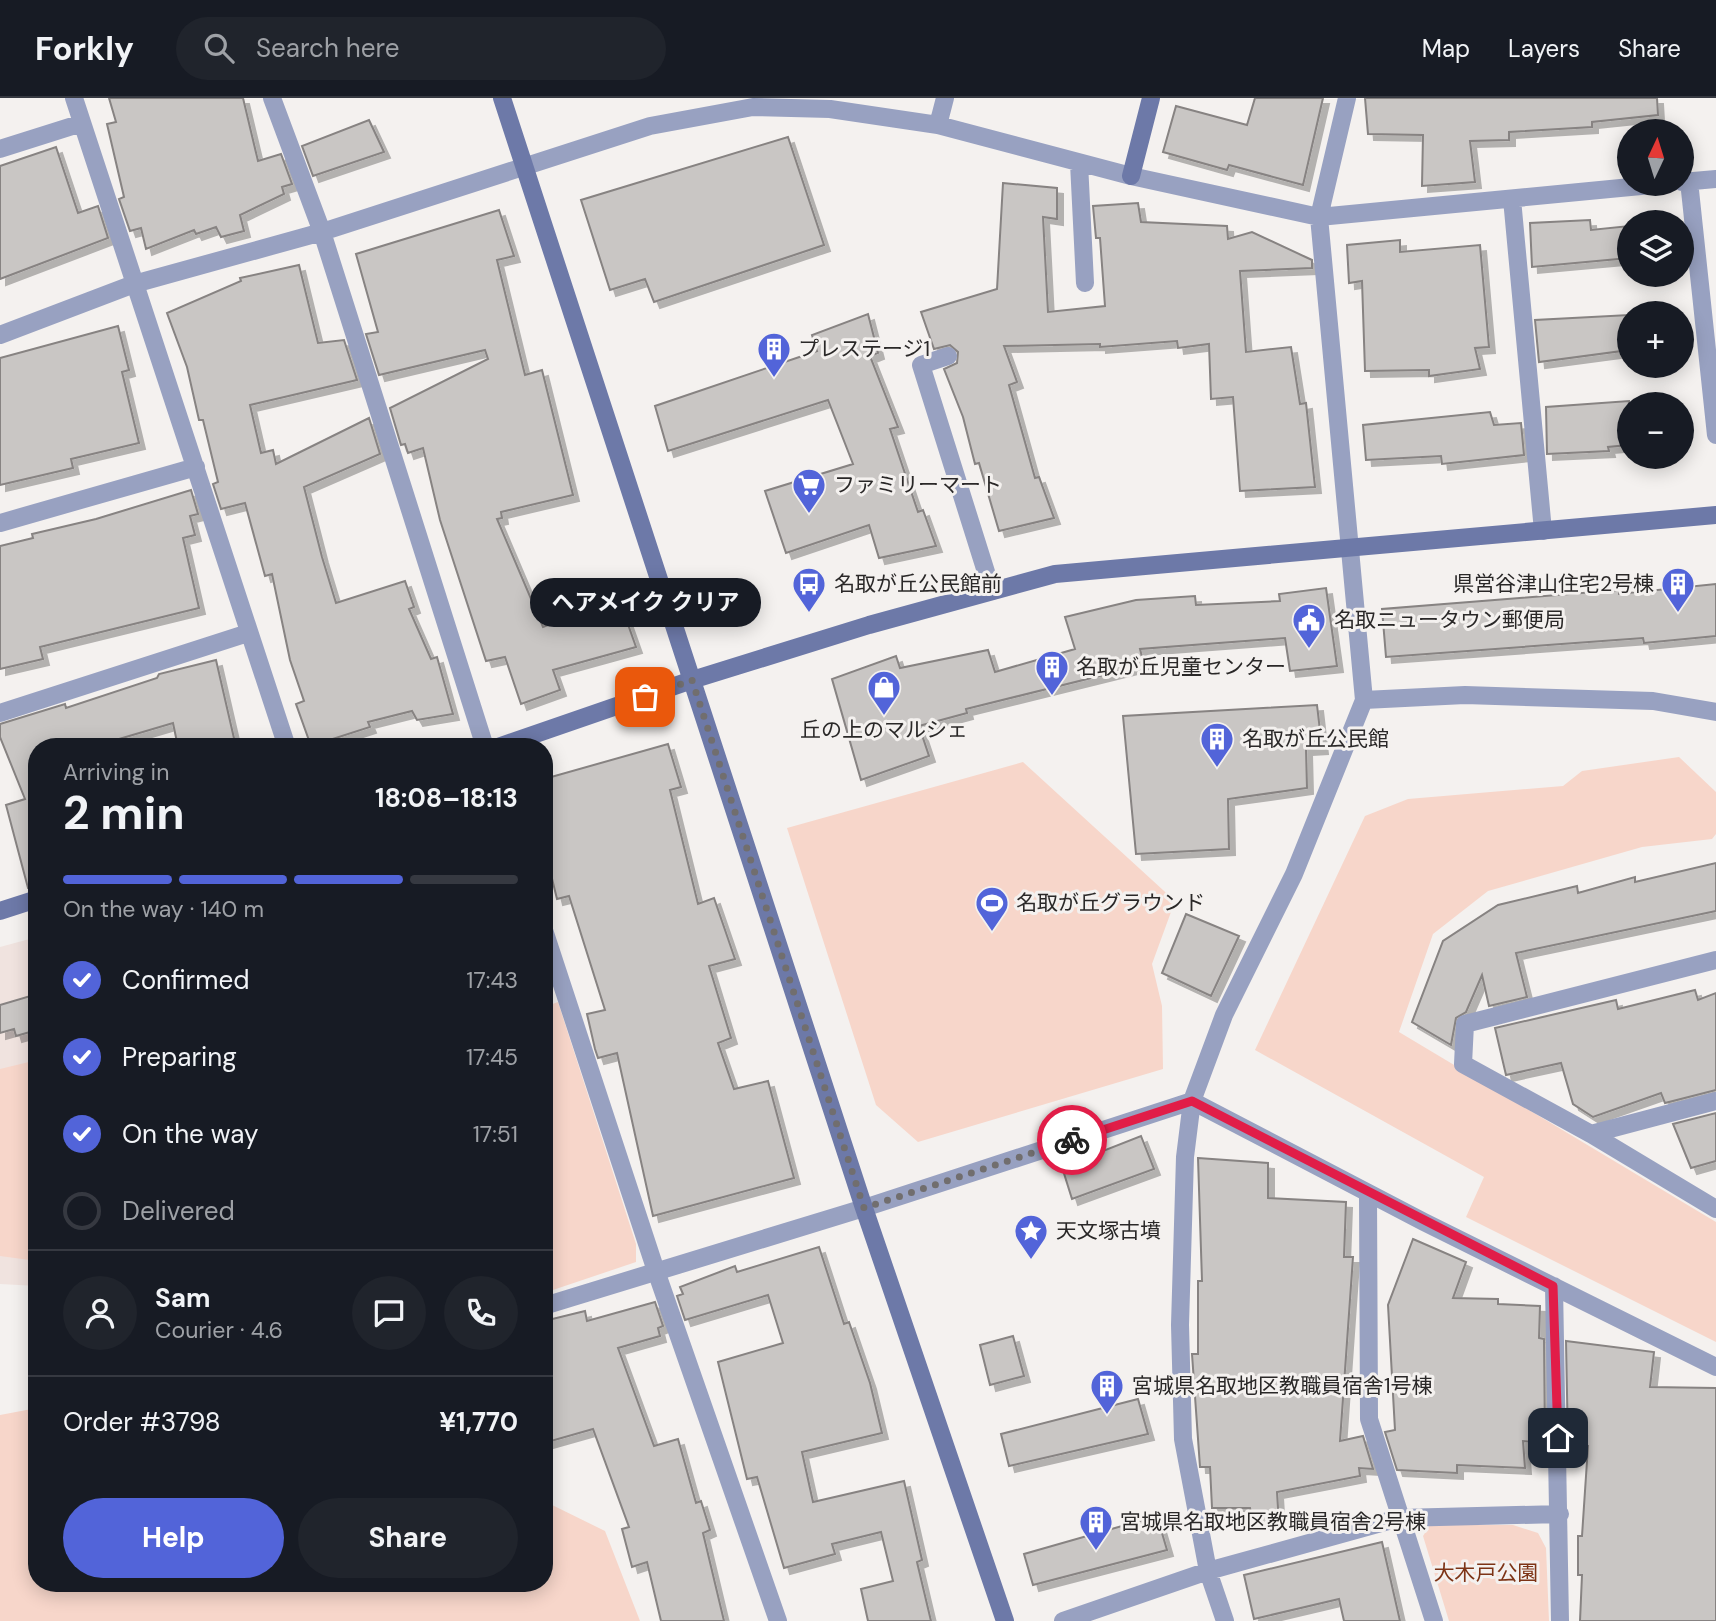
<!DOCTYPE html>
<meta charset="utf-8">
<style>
:root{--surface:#171b24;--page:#20242c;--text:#f1f3f6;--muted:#9ea1a6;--line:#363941;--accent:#5264d9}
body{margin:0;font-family:"DM Sans","Noto Sans JP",sans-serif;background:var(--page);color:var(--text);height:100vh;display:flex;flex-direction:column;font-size:26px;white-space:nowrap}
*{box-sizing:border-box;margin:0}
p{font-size:23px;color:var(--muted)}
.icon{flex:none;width:38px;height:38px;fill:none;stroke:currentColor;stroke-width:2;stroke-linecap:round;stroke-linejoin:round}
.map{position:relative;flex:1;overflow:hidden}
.drawer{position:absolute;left:28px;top:640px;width:525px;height:854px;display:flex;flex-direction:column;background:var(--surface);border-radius:28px;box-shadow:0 4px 18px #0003}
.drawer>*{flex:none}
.needle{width:46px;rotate:4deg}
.fabs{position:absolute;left:1617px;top:21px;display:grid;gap:14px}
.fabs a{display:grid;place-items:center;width:77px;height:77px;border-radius:50%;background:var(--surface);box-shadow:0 4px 18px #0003;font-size:35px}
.pin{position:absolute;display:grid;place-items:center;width:60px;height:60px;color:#fff;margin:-30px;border-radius:14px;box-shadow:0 4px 10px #0006}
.courier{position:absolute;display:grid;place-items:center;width:70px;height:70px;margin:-35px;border:5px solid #e11d48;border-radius:50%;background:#fff;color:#222;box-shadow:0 2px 9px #0007}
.bubble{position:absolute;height:49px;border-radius:24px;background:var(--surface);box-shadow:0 4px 18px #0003;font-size:23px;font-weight:700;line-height:49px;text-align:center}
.head em{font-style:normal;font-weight:700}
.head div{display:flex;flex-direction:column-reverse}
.head{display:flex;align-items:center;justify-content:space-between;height:119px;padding:0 35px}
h1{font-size:46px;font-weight:700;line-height:52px}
.bar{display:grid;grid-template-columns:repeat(4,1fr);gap:10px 7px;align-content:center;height:84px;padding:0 35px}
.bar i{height:9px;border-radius:5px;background:var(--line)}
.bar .active{background:var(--accent)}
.bar p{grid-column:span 4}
.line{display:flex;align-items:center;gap:18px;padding:0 35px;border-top:2px solid var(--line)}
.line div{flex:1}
.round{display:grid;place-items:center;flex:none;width:74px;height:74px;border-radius:37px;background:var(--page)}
ol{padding:0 35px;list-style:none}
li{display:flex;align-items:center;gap:21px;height:77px}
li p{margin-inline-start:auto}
li .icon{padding:7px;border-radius:50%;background:var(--accent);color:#fff;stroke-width:4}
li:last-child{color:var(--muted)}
li i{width:38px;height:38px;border:4px solid var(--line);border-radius:50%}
.button{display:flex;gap:14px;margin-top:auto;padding:14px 35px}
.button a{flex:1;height:80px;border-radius:42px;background:var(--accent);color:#fff;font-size:28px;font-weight:700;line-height:80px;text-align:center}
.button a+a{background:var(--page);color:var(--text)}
header{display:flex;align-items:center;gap:42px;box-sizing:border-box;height:98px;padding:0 35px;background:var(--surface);border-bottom:2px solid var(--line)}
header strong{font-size:33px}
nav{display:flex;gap:38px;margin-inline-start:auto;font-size:24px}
.search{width:490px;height:63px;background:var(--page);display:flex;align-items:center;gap:18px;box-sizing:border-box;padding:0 24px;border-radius:38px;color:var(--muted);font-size:26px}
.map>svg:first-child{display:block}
.built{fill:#f0e3df}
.green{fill:#f7d6ca}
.building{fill:#c9c6c4;stroke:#878382;stroke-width:2;filter:url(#shadow)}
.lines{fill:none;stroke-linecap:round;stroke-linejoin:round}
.street{stroke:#98a1c1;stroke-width:18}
.secondary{stroke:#6d79a8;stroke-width:18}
.done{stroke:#716e6e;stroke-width:7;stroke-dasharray:0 12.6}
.route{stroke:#e11d48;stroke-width:9}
.labels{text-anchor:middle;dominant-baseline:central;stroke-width:6;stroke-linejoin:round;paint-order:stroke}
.poi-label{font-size:21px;fill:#2a2828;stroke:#f4f1ef;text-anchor:start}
.park-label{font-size:21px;fill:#7d3416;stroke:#f4f1ef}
</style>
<header>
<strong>Forkly</strong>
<div class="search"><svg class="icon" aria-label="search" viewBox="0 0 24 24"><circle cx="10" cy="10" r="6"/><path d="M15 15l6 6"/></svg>Search here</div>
<nav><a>Map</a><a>Layers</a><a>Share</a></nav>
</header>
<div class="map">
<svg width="1716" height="1523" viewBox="0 0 1716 1523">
<defs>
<filter id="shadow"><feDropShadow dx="6" dy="6" stdDeviation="0" flood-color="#0004"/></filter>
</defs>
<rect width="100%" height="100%" fill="#f4f1ef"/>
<!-- built -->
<path class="built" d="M37 839V1188L0 1186V849Z"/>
<!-- green -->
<path class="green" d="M1679 659 1716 694V736L1712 741 1642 749 1488 793 1433 836 1399 934 1716 1124V1244L1466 1119 1484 1079 1255 952 1365 718 1408 701 1563 688 1582 673Z
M1023 664 1175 803 1152 866 1162 908 1163 971 918 1044 876 1007 787 730Z
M558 904 636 1146V1164L544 1195V909Z
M37 962V1163L0 1158V971Z
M37 1310V1486H544V1403L605 1433 640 1523H0V1317Z
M1430 1427H1513L1538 1435 1546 1450 1549 1523H1449L1423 1438Z"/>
<!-- building -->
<path class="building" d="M109 0H243L258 63 281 56 292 86 282 89 284 96 240 117 244 133 221 139 216 129 196 136 194 132 146 151 141 130 130 133 119 101 124 99 107 26 116 24Z
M1255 0H1323L1303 87 1229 67 1227 72 1163 54 1176 8 1247 27Z
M1365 0H1657L1658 17 1592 24V29L1509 34V42L1470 43 1475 84 1422 88 1423 37 1368 36Z
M369 22 384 54 313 78 302 48Z
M788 39 824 147 654 204 645 181 610 192 581 102Z
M56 49 78 115 98 108 108 140 0 181V68Z
M1003 85 1057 90V121L1043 119 1048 214 1105 208 1100 140H1096L1093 108 1138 105 1141 124 1227 128 1228 141 1252 134 1312 162V170L1240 173 1246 254 1291 249 1300 306 1306 305 1315 389 1240 393 1233 299 1211 301 1209 246 1178 250 1177 243 1100 249V246L1004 248 1017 284 1009 287 1035 380 1039 379 1054 420 999 433 979 365 975 366 963 319 944 271 957 265 958 254 950 247 934 251 921 214 997 191Z
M499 112 514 158 497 162 525 277 542 272 573 397 501 414 502 420 497 421 543 529 619 501 636 549 553 572 560 592 521 606 505 559 486 563 440 422 423 350 408 355 405 346 401 347 390 310 488 261 485 252 379 277 366 236 378 234 356 156Z
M1590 122 1591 132 1629 128V160L1532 169 1530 125Z
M1400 142V154L1480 147 1489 249 1475 250 1480 271 1429 278V272L1365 273 1362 183 1349 185 1347 147Z
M299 167 318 245 344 242 357 282 250 307 261 355 273 352 276 366 369 320 380 356 304 389 322 459 336 505 405 483 414 509 409 511 431 561 437 559 453 616 417 622 412 613 368 624 370 629 311 648 296 606 304 603 290 562 272 476 265 478 245 405 221 411 213 386 218 384 203 322H199L187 269 167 215 241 183 240 180Z
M868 216 878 255 870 258 898 329 890 331 918 414 923 412 936 448 879 460 869 427 786 455 765 393 853 366 828 302 668 353 655 308 817 253 812 237Z
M1629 217V252L1539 264 1535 222Z
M118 228 129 272 122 274 139 345 71 361 73 370 0 387V260Z
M1629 303V347L1608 349 1609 353 1547 356 1546 309Z
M1490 314 1494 327 1521 325 1524 357 1442 366 1441 358 1366 362 1363 327Z
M191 392 198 416 190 418 195 437 183 440 199 510 40 549 43 561 0 571V448L33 440 32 436 96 421Z
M1716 486V538L1644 545 1643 540 1386 559 1382 511 1619 492V496Z
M1326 490 1337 568 1290 573 1285 540 1140 551 1144 567 966 611 967 615 919 628 929 658 861 682 832 581 896 558 900 570 988 552 995 574 1075 551 1065 519 1136 502 1195 498 1196 507 1280 503 1279 496Z
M216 562 236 649H178L173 625 92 649H37V789L28 790 6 707 25 701 0 639V626L65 606 66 610 157 580 159 576Z
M1317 607 1322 650 1306 651 1307 690 1228 701 1229 751 1136 756 1123 618Z
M668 646 681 689 670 692 698 806 714 800 735 861 709 868 731 940 718 945 734 991 768 983 794 1080 653 1118 617 955 598 960 595 951 587 916 605 912 569 798 557 801 544 748V681Z
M1716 765V813L1516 855 1527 899 1489 908 1482 877 1466 914 1456 920 1451 947 1412 924 1443 843 1498 807 1577 788 1578 795 1635 779V784Z
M1186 816 1239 838 1211 898 1162 875Z
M1695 892 1698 902 1716 895V992L1665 1005 1661 995 1593 1019 1573 1006 1561 965 1506 977 1495 930 1616 902 1618 911Z
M37 896V932L16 938 14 931 0 935V907Z
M1716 1015V1063L1691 1070 1673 1026Z
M1141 1038 1154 1071 1072 1101 1062 1069Z
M1198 1060 1268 1065V1100L1346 1104 1344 1159H1353L1340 1343 1363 1338 1373 1371 1359 1370 1360 1378 1277 1394 1279 1426 1253 1427 1250 1410H1212L1210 1369H1200L1192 1256H1198V1183H1202Z
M1413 1141 1466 1164 1453 1200 1498 1201V1206L1540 1208 1539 1240 1544 1241 1545 1345 1523 1343 1525 1370 1457 1367V1375L1397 1372 1385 1334 1395 1332 1388 1207Z
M819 1149 844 1226 849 1224 870 1285 882 1335 802 1354 813 1404 904 1383 922 1462 917 1464 931 1523H868L861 1491 893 1483 881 1434 832 1446 835 1456 784 1470 757 1379 747 1381 718 1264 783 1245 768 1197 685 1222 677 1198 683 1196 680 1189 735 1168 737 1174Z
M655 1204 663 1228 658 1230 660 1238 618 1250 654 1348 678 1341 696 1405 701 1403 710 1432 703 1435 724 1523H661L647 1464 632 1469 622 1431 629 1429 593 1331 544 1345V1223L585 1213 587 1223Z
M1013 1238 1024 1278 990 1287 980 1247Z
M1566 1243 1654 1254 1650 1289 1716 1290V1523H1580L1582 1477H1578V1438H1582L1588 1348 1568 1347Z
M1138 1301 1148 1336 1009 1368 1001 1336Z
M1157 1418 1167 1452 1033 1487 1024 1456Z
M1382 1444 1400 1523H1344L1339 1501 1254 1521 1244 1477Z"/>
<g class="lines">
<!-- street -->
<path class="street" d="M74 0 287 649
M272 0 322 134 485 649
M938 27 945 0
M0 51 82 25
M1079 65 1085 185
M1689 83 1716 337
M1682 84 1716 81
M1512 101 1543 433
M0 237 134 186 322 134 650 28 753 9 830 11 938 27 1131 78 1319 119 1662 86
M948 258 921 267 992 493
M0 425 196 369
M1364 602 1465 597 1653 603 1716 614
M0 615 248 535
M544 832 656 1173 778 1523
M1716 862 1465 926 1463 966 1591 1036 1716 1111
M1591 1036 1716 1003
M1368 1095 1369 1321 1434 1523
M1554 1188 1560 1523
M544 1208 864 1110 1192 1003 1424 1124 1716 1269
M1063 1523 1208 1473 1399 1420 1560 1416
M1225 1523 1208 1473 1183 1341 1180 1227 1185 1059 1192 1003 1224 917 1294 776 1364 602 1319 119 1347 0"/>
<!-- secondary -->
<path class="secondary" d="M502 0 864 1110 1005 1523
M1131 78 1151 0
M498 649 692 582 869 527 1055 476 1716 417
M0 813 37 801"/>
</g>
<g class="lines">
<!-- done -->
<path class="done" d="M645 599 692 582 864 1110 1072 1042"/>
<!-- route -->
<path class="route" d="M1072 1042 1192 1003 1553 1188 1558 1340"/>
</g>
<!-- icons -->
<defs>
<symbol id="building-pin" viewBox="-11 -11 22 30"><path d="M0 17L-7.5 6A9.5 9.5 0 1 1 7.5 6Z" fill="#5264d9" stroke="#f4f1ef"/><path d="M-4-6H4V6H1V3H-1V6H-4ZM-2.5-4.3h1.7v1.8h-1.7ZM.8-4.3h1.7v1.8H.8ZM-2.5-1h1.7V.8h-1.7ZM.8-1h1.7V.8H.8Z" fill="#fff"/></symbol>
<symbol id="supermarket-pin" viewBox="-11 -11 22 30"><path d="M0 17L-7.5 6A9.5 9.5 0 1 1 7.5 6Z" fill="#5264d9" stroke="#f4f1ef"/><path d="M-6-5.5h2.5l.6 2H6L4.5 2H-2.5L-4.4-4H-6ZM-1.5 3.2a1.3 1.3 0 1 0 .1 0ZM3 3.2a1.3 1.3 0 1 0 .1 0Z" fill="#fff"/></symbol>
<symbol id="bus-pin" viewBox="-11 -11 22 30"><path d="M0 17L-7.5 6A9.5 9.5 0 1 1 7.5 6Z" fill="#5264d9" stroke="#f4f1ef"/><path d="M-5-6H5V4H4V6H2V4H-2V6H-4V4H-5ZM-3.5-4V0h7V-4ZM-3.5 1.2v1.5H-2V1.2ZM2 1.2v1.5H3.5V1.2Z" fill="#fff"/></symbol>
<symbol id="civic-pin" viewBox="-11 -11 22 30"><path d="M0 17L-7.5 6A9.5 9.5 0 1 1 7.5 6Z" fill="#5264d9" stroke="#f4f1ef"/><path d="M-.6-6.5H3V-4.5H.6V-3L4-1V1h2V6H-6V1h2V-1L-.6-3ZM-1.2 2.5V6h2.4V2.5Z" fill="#fff"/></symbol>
<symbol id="shop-pin" viewBox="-11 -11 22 30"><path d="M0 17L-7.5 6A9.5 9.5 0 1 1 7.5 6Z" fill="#5264d9" stroke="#f4f1ef"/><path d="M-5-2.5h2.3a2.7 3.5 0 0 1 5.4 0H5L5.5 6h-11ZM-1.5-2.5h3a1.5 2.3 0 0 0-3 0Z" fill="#fff"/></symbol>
<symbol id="stadium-pin" viewBox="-11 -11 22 30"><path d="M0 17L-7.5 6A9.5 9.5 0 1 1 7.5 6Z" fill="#5264d9" stroke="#f4f1ef"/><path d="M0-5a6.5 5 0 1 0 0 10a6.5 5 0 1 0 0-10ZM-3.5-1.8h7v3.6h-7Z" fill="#fff"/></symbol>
<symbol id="sight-pin" viewBox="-11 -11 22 30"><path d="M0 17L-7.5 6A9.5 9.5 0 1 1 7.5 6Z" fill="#5264d9" stroke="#f4f1ef"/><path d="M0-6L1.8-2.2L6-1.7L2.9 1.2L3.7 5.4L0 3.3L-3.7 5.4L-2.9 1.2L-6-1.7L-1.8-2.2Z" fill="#fff"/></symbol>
</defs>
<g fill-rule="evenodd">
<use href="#building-pin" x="755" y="232" width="38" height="52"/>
<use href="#supermarket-pin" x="790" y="368" width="38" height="52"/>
<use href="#bus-pin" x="790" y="467" width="38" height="52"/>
<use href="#building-pin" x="1659" y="467" width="38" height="52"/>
<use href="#civic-pin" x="1290" y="503" width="38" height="52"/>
<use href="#building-pin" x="1033" y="550" width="38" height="52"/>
<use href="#shop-pin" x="865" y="570" width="38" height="52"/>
<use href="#building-pin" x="1198" y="622" width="38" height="52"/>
<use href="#stadium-pin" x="973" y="786" width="38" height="52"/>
<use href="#sight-pin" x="1012" y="1114" width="38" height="52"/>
<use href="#building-pin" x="1088" y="1269" width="38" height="52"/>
<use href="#building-pin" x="1077" y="1405" width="38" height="52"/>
</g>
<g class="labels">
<!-- poi labels -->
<g class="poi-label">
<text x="798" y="251">プレステージ1</text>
<text x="834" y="387">ファミリーマート</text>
<text x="834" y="486">名取が丘公民館前</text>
<text x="1654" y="486" text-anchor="end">県営谷津山住宅2号棟</text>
<text x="1334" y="522">名取ニュータウン郵便局</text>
<text x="1076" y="569">名取が丘児童センター</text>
<text x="884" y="632" text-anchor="middle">丘の上のマルシェ</text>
<text x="1242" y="641">名取が丘公民館</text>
<text x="1016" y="805">名取が丘グラウンド</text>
<text x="1056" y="1133">天文塚古墳</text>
<text x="1132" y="1288">宮城県名取地区教職員宿舎1号棟</text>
<text x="1120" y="1424">宮城県名取地区教職員宿舎2号棟</text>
</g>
<!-- park labels -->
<g class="park-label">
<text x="1486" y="1475">大木戸公園</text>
</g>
</g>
</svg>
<div class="fabs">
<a><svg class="needle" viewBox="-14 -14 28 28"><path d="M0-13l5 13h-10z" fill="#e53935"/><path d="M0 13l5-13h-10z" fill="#9ea1a6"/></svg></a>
<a><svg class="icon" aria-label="layers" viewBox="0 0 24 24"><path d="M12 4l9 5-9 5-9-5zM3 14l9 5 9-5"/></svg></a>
<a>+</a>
<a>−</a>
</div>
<div class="pin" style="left:645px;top:599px;background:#ea580c"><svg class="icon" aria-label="bag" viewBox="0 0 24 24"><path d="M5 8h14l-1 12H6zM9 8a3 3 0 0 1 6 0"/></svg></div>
<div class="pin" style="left:1558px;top:1340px;background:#1f2937"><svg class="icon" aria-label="home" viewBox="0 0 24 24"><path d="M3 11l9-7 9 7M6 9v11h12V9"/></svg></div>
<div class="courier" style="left:1072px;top:1042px"><svg class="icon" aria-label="bike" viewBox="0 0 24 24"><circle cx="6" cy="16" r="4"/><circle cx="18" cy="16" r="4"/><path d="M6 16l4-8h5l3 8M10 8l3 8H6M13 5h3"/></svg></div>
<div class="bubble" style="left:530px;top:480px;width:231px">ヘアメイク クリア</div>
<section class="drawer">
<div class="head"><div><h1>2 min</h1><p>Arriving in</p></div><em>18:08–18:13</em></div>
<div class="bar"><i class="active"></i><i class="active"></i><i class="active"></i><i></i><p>On the way · 140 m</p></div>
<ol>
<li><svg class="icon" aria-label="check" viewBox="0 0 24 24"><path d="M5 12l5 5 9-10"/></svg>Confirmed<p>17:43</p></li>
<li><svg class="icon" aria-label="check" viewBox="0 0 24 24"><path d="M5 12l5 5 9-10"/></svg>Preparing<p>17:45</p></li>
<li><svg class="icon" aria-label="check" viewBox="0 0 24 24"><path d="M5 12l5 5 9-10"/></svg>On the way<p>17:51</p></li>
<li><i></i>Delivered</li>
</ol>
<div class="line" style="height:126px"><a class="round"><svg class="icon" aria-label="person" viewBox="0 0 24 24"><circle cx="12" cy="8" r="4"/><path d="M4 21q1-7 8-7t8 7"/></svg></a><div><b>Sam</b><p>Courier · 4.6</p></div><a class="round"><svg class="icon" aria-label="chat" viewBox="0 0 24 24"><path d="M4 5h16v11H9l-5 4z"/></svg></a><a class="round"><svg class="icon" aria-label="phone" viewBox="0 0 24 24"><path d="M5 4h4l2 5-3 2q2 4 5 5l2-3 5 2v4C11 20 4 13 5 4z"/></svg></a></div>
<div class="line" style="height:91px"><div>Order #3798</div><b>¥1,770</b></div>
<div class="button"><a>Help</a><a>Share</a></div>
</section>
</div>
